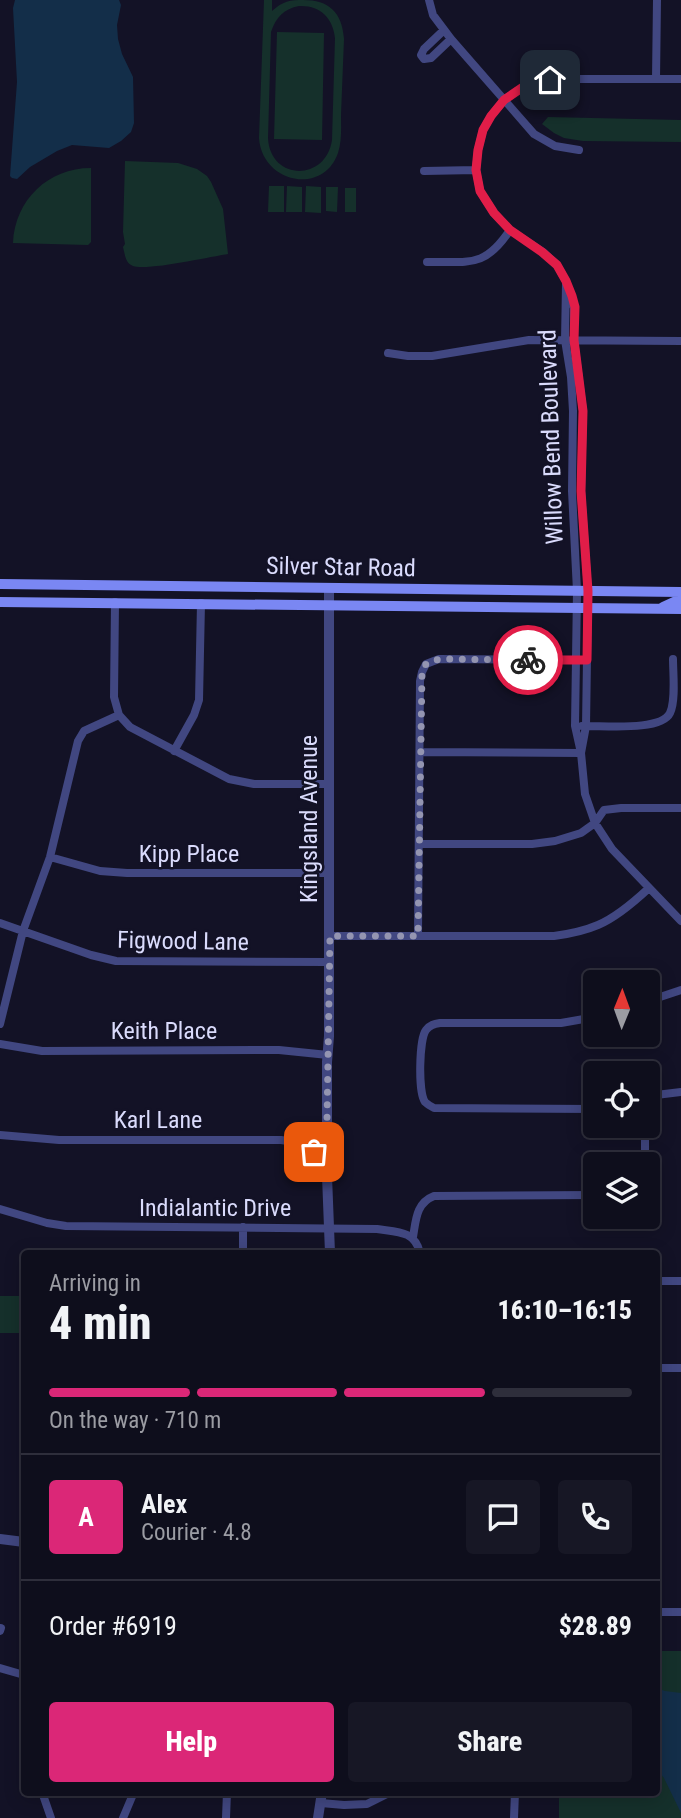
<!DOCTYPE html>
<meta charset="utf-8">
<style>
:root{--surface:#0e0e1c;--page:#171725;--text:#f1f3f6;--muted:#9b9ca3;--line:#2e2e3b;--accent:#db2777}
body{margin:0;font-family:"Roboto Condensed",sans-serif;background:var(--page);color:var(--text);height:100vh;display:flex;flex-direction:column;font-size:26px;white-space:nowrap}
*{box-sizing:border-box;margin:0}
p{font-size:23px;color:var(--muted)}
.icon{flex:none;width:38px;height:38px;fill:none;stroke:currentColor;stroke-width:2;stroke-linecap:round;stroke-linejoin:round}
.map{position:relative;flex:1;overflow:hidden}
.side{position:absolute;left:21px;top:1250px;width:639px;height:546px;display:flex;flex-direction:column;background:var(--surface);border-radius:7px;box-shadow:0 4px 18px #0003,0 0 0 2px var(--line)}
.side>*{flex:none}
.needle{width:46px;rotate:1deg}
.buttons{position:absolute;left:583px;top:970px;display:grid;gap:14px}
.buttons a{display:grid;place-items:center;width:77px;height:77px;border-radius:7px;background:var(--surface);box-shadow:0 4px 18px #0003,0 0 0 2px var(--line);font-size:35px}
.pin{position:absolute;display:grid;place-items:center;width:60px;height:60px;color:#fff;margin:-30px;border-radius:14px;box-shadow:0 4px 10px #0006}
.courier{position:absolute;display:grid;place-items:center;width:70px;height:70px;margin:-35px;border:5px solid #e11d48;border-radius:50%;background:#fff;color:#222;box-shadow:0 2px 9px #0007}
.overview em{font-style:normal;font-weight:800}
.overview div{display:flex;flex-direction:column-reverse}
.overview{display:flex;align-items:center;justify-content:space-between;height:119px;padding:0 28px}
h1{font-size:46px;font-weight:800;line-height:52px}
.bar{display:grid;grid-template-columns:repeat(4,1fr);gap:10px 7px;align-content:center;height:84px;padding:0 28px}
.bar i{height:9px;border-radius:5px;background:var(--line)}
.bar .selected{background:var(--accent)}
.bar p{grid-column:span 4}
.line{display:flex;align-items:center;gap:18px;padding:0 28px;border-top:2px solid var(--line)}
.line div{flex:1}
.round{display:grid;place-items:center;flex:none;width:74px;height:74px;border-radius:7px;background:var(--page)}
.action{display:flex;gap:14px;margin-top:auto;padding:14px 28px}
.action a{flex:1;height:80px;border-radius:7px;background:var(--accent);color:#fff;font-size:28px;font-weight:800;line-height:80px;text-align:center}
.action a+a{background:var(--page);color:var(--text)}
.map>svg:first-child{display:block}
.green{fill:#15302b;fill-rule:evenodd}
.water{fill:#132e49}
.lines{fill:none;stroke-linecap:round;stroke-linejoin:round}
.minor{stroke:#414781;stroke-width:8}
.tertiary{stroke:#414781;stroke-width:10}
.secondary{stroke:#7a87f3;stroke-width:10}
.done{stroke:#9495b1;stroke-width:7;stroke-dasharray:0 12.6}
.route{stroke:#e11d48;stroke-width:9}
.labels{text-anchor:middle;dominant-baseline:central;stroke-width:5;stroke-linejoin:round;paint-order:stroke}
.street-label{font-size:24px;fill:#dadbfc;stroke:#131226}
</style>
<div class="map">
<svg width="681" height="1818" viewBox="0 0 681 1818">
<rect width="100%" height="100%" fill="#131226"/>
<!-- green -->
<path class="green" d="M264 0H272V11C283 1 290 0 303 0 329 0 342 12 344 39 343 64 342 89 341 115 341 127 342 141 338 153 323 196 262 183 259 138ZM299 6C320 5 333 18 335 38L332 140C326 182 270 181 268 138L271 32C276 17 284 9 299 6Z
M277 32 324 33 322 140 274 139Z
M548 117 681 120V142L583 141 564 138 554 133 542 124Z
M125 161 178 163 197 169 207 176 211 182 223 209 228 254C209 257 147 271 133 266 125 263 125 254 123 247L125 244 123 232Z
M91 168V242L88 245 13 243C15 200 48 168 91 168Z
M269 186H284V212H268Z
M287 186 302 187V212H286Z
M306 186 321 187V213L305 212Z
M326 187H338L337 212 326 211Z
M345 188H356V212H345Z
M0 1296H19V1333H0Z
M656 1651H681V1818H559V1792H656Z"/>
<!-- water -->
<path class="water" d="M15 0H119L121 5 117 25 118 39 122 54 133 77 134 123 131 132 121 141 109 148 72 145 57 151 30 167 17 179 12 178 10 176 17 82 13 8Z
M656 1688 665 1691 681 1693V1813L664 1778 656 1768Z"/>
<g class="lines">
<!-- minor -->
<path class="minor" d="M429 0 433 15 451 39 534 134 555 146 579 150
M444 30 424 49 421 55 424 59 431 58 451 39
M656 79 657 0
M424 171 476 170
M427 262C469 261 484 269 510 230
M566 284 565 340 571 377 573 411 572 491 577 591 575 726 581 753 585 794 595 823 612 849 681 921
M388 353 408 356H432L529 340 681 341
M115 602 114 697 119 715 130 727 229 779 254 784H330
M582 726C601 725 661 732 670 713 676 701 673 673 673 659
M174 751 194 715 199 700 201 603
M420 752 581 753
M581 753 586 726 588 591 581 491 583 411 574 340V308L566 281 557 265 543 252 510 230 494 213 480 191 476 170 478 150 483 130 491 116 504 100 526 85 550 80 575 79H681
M420 844H532L555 841 581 833 595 823 604 810 621 808H681
M50 857 100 871 127 873H329
M0 923 91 955 116 961 329 962
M330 936H554C569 934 584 931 598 925 617 917 634 902 649 888
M418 936 420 681 422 672 426 664 439 659 580 660
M648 1001 681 990
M595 1017 561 1023H440C434 1024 430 1025 426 1030 419 1039 418 1093 425 1102 427 1104 432 1107 434 1108L595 1109
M0 1024 23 931 50 857 78 741 84 731 119 715
M0 1044 42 1051 279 1050 328 1055
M648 1102 656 1095 681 1092
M0 1135 59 1140H281L295 1142 314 1152
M645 1164V1125
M0 1209 47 1223 66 1226 377 1229C396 1232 415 1230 420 1253
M243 1227V1253
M413 1237C416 1220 416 1203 434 1196L595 1195
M656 1281H681
M656 1368H681
M656 1612H681
M0 1631 1 1628
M0 1668 24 1675
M42 1792 51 1818
M321 1803 344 1805 367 1804 391 1792
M123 1818 134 1792
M226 1818 227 1792
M514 1818 515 1792"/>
<!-- tertiary -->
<path class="tertiary" d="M329 588V1036L327 1062V1127L324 1136 314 1152 323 1166 327 1176 330 1253
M0 1539 24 1542
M318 1818 322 1792"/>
<!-- secondary -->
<path class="secondary" d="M0 584 681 592
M0 602 681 609
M663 607 676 601H681"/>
</g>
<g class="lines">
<!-- done -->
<path class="done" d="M314 1152 324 1136 327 1121 330 936H418L422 672 426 664 439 659 528 660"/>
<!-- route -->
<path class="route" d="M528 660H587L588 591 581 491 583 411 574 340 575 307 572 296 566 281 557 265 542 252 510 230 494 213 480 191 476 170 478 150 483 130 491 116 504 100 526 85 550 80"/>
</g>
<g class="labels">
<!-- street labels -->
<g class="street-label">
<text transform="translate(551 437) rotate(-92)">Willow Bend Boulevard</text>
<text transform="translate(341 567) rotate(1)">Silver Star Road</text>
<text transform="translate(309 819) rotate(-90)">Kingsland Avenue</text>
<text x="189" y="854">Kipp Place</text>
<text transform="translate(183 941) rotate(1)">Figwood Lane</text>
<text x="164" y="1031">Keith Place</text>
<text x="158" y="1120">Karl Lane</text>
<text x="215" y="1208">Indialantic Drive</text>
</g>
</g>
</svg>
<div class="buttons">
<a><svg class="needle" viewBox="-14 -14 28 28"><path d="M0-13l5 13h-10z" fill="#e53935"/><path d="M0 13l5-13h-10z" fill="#9b9ca3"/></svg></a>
<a><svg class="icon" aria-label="locate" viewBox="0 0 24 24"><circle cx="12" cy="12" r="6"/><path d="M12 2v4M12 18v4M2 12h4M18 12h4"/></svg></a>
<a><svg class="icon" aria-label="layers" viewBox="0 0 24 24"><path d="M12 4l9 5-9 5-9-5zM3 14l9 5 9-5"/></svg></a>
</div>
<div class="pin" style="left:314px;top:1152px;background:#ea580c"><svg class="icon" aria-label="bag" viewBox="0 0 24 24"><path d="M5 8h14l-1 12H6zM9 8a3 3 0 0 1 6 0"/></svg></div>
<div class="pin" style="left:550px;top:80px;background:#1f2937"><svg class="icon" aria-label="home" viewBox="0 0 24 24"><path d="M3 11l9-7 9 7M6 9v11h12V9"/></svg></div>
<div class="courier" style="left:528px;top:660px"><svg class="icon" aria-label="bike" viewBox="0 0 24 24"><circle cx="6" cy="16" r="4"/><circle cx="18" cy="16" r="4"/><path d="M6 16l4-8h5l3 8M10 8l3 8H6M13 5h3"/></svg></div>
<section class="side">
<div class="overview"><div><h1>4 min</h1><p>Arriving in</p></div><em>16:10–16:15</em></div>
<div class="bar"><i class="selected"></i><i class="selected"></i><i class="selected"></i><i></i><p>On the way · 710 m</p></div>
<div class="line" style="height:126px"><b class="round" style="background:var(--accent);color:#fff">A</b><div><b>Alex</b><p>Courier · 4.8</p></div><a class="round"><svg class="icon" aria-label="chat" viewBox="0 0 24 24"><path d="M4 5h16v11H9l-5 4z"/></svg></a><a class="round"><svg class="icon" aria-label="phone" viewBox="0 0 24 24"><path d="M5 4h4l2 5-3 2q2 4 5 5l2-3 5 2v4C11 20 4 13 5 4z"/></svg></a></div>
<div class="line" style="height:91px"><div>Order #6919</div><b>$28.89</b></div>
<div class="action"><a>Help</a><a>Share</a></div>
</section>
</div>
